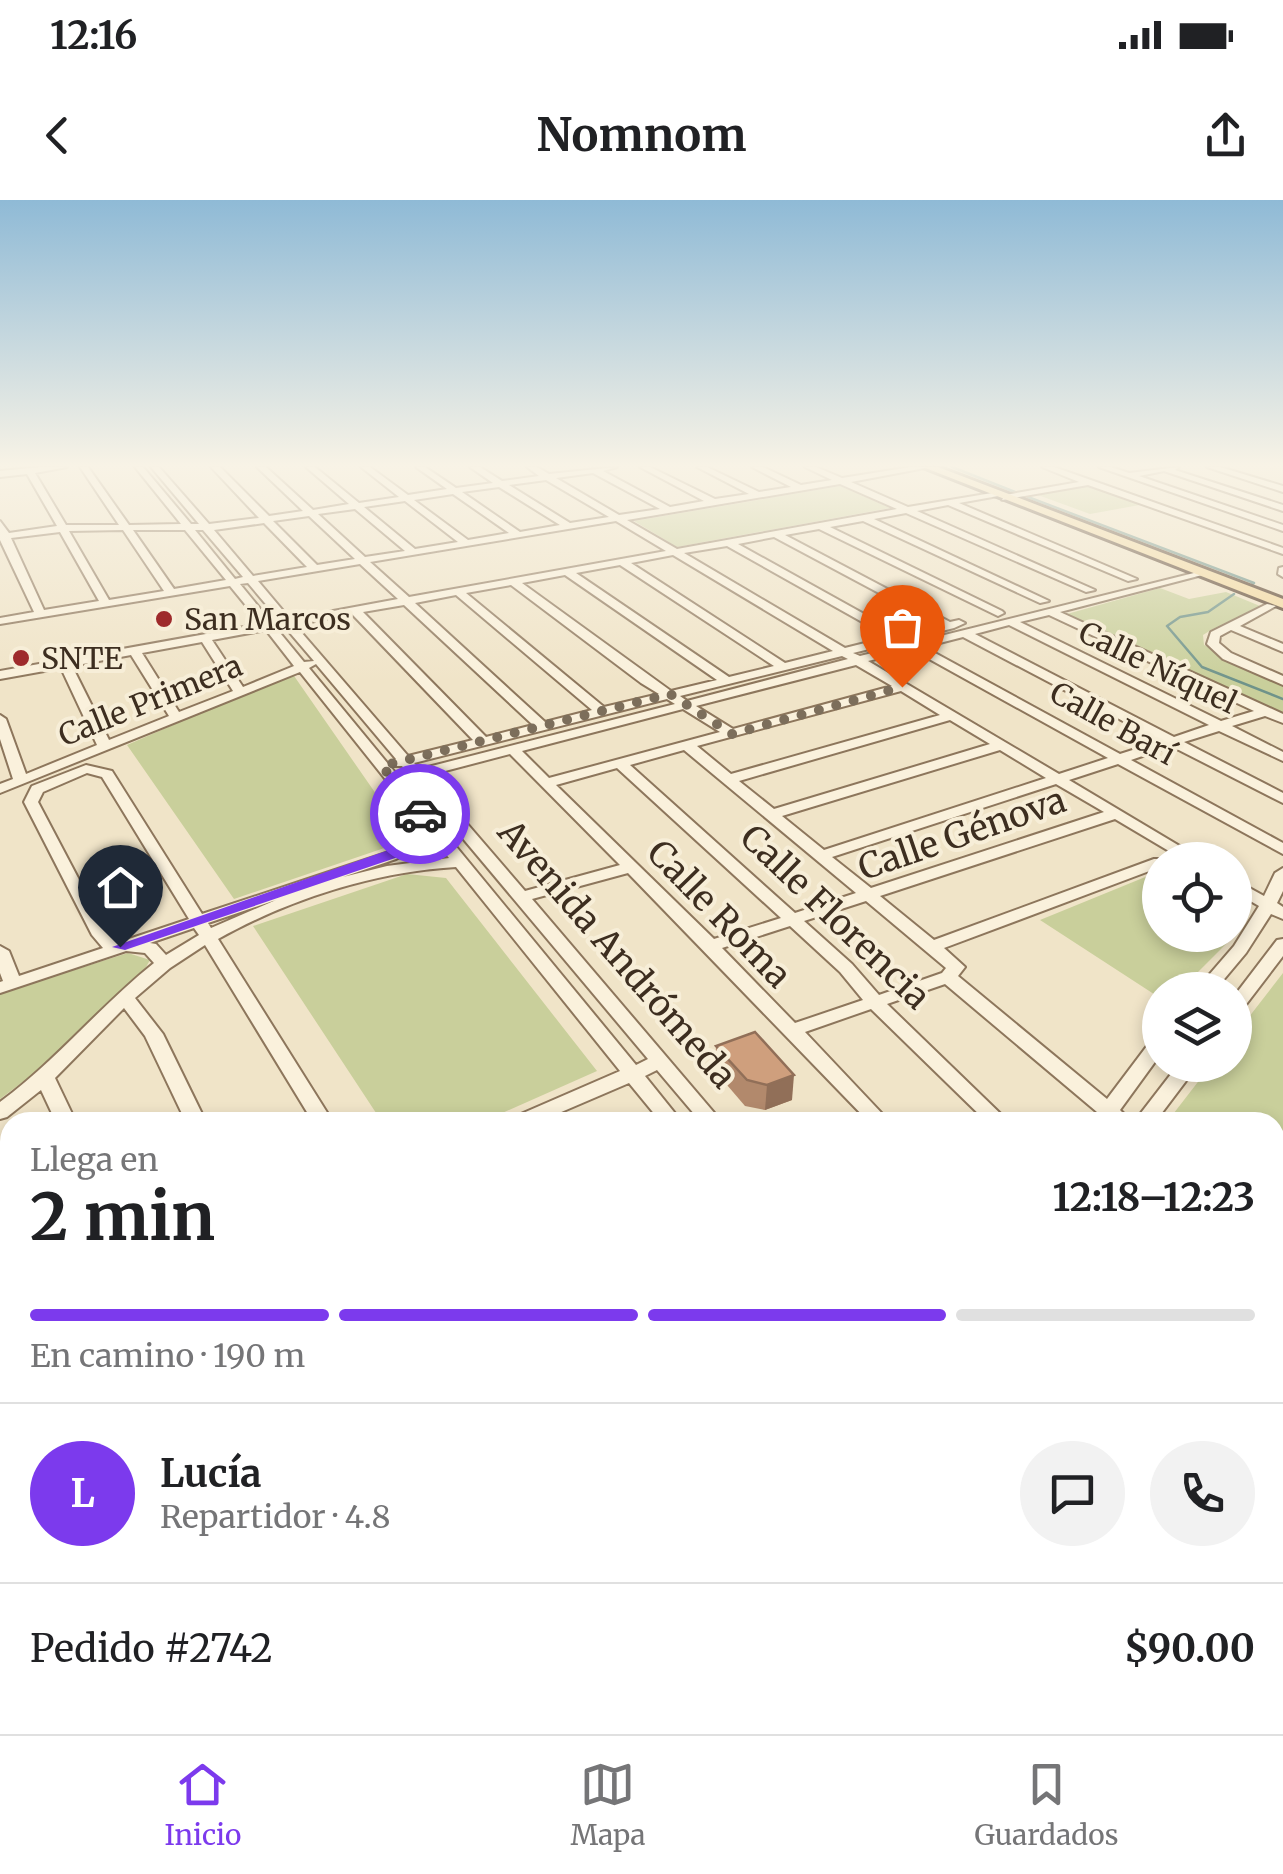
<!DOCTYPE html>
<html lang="es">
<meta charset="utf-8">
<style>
:root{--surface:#fff;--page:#f2f2f2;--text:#202124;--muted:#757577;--line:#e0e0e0;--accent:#7c3aed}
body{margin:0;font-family:Merriweather,serif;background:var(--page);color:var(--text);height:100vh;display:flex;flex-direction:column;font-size:38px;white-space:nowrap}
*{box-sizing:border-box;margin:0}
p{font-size:32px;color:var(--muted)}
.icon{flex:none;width:55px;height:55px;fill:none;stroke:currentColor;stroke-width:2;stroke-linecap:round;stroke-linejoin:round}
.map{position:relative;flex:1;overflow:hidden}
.side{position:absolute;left:0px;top:912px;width:1285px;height:622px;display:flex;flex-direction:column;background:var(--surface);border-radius:30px 30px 0 0;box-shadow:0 5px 15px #0003}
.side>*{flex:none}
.tools{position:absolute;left:1142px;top:642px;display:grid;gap:20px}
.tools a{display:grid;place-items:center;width:110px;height:110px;border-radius:50%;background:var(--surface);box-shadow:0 5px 15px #0003;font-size:50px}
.pin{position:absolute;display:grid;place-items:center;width:85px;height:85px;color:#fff;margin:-102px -42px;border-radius:50% 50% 50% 0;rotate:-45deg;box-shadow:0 0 10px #0007}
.pin .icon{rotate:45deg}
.courier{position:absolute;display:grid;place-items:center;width:100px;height:100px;margin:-50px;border:8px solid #7c3aed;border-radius:50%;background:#fff;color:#222;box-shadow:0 2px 12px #0007}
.headline em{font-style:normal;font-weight:700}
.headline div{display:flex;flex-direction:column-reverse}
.headline{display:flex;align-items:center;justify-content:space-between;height:170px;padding:0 30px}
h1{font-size:65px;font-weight:700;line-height:75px}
.bar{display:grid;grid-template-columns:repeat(4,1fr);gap:15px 10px;align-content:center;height:120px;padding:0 30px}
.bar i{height:12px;border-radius:8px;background:var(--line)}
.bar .selected{background:var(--accent)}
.bar p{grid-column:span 4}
.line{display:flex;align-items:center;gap:25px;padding:0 30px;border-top:2px solid var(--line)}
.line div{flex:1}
.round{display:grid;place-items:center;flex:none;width:105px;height:105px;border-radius:52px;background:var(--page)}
.status{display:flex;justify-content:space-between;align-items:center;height:70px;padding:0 50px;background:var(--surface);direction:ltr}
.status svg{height:28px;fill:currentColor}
header{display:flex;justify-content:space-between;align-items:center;height:130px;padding:0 30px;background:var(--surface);font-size:45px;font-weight:700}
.dock{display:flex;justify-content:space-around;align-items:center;height:140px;border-top:2px solid var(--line);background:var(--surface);font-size:28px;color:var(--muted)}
.dock a{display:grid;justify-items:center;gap:5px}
.dock .selected{color:var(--accent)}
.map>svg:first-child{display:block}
.green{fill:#c9cf9b}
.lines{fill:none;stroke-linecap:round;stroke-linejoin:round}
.stream{stroke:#6f938a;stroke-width:2.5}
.minor-casing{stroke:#8d765c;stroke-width:4}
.major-casing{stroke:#5b4430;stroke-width:6}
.minor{fill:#faf1dc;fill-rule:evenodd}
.major{fill:#f3d9a0;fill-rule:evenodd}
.wall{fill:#b2896c}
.shaded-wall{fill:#916f58}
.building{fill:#cf9f7d;stroke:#916f58;stroke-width:2.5}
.route{fill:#7c3aed}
.done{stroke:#7c6e5b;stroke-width:10;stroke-dasharray:0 18}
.poi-dot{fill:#9e2a2b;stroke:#f7eed8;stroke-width:4}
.labels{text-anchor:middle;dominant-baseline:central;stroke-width:8;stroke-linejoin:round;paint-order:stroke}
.far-poi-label{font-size:30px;fill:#3d2e20;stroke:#f7eed8;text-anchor:start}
.far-street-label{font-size:30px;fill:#3d2e20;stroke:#f7eed8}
.street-label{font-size:35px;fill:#3d2e20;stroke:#f7eed8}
</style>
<div class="status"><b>12:16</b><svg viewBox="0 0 49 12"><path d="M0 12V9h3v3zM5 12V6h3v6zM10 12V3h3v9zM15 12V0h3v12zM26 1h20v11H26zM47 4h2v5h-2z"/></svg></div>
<header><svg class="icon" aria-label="back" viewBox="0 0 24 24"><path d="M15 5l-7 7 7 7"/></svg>Nomnom<svg class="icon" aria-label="share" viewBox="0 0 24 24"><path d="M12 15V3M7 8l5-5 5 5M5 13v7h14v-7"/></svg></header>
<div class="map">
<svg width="1283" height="1534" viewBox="0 0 1283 1534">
<rect width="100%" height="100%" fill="#f0e4c8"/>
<!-- green -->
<path class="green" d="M1091 285 1145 304 1090 314 1038 295Z
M840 286 890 308 677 347 634 321Z
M1160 388 1189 399 1226 392 1260 406 1211 430 1203 435 1204 445 1283 486V515L1067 414Z
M292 473 408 640 234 699 127 545Z
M1160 671V735H1235L1180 790H1160V798L1040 720Z
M407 674 446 678 597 871 482 922H382L253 726Z
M128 753 150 760 146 767 60 854 0 899V793Z
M1283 773V985L1275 987V922H1167L1211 865H1235V835Z
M121 1525H500L501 1527 489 1534H124Z
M975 1525H1097L1104 1534H963Z"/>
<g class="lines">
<!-- stream -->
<path class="stream" d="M952 267 1015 292
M1028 297 1254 383 1249 387
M1234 394 1208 412 1180 417 1167 426 1202 467 1283 499"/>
<defs>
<path id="minor" d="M41 267H67L35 273 66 325H119L80 267H88L129 325 181 324 135 267H143L191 324H199L151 267H159L209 324 259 318 211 267H220L269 316 303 311 257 267H266L313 310 349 304 306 267H315L359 303 399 297 361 267H370L408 295 447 289 416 267H425L456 288 493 283 470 267H480L502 281 539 276 527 267H537L549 274 617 267 603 271 670 307 704 301 640 267H650L715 299 749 294 697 267H707L759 292 791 287 752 267H763L801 285 832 280 805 267H816L842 278 911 267H930L851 282 908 307 998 292V296L959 303 1137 379 1128 381 948 305 917 311 1095 390 1086 392 906 313 874 319 1049 401 1040 403 863 321 830 327 1002 411 1004 413 998 416 819 329 785 335 950 422 959 420 965 423 954 428 853 453 860 456 1206 370V374L1060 412 1283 514V523L1265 516 1232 526 1283 552V561L1219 531 1184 542 1283 593V603L1171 546 1131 560 1283 643V654L1118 564 1069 580 1203 660H1184L1115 619 880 696 934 740 1154 659H1166L1160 660V667L944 748 965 767 958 776 1107 899 1153 838 1160 836V855L1120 910 1132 922H1092L1097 912 945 784 887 804 1009 922H987L871 809 805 832 890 922H869L628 673 532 699 722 922H701L657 870 645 876 682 922H661L629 883 538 922H511L514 917 620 871 456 667C373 672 290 699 218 739L333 922H313L205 745 170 768 135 798 163 834 206 922H186L145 836 124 808 55 878 76 922H56L41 890 7 917 0 919V902C56 861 100 806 154 763L145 753 126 751 0 793V782L3 781 0 773V746L9 751 19 776 103 748 92 735 24 602 32 586 86 565 112 571 202 714 386 653 426 630 300 472 0 593V584L13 579 0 539V515L6 519 26 574 97 545 61 468 0 479V471L261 424 230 386 0 424V418L34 412 0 340V321L9 333 57 326 27 274 0 277V271ZM593 273 660 309 619 315 556 278ZM546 280 609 317 570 323 509 285ZM840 284 897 309 677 349 627 320ZM499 287 560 325 520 332 462 292ZM453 294 509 333 468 340 414 300ZM405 301 458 342 415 349 364 307ZM355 309 405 351 365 357 318 314ZM309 316 355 359 317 365 273 321ZM616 321 666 351 409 397 370 362ZM264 323 307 367 253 376 214 330ZM123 330 164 391 109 400 69 331ZM133 330H185L226 380 174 389ZM195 330H203L243 377 235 379ZM60 332 99 401 44 410 11 338ZM774 337 939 425 900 434 738 344ZM727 346 889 437 845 448 684 353ZM673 355 833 451 785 463 631 363ZM360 364 398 399 290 419 258 381ZM620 365 774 466 729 477 576 373ZM565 375 717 480 671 491 522 383ZM248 383 280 421 271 422 240 384ZM511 385 641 483 659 494 604 507 466 393ZM456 395 592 510 545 522 415 403ZM404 405 533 525 486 537 363 412ZM352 414 473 540 408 556 295 425ZM1049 415 1254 511 1221 521 1020 422ZM1009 425 1209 525 1174 537 975 434ZM285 427 314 461 304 462 276 428ZM266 430 294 466 243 487 212 440ZM963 437 1161 541 1120 554 924 447ZM202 442 233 491 179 512 142 453ZM913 450 1108 558 1059 574 868 461ZM131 455 169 516 109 540 72 466ZM842 456 848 459 687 501 680 496ZM316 464 396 559 390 563 392 566H402L407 572 402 576 404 579H413L648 859 636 865 309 468ZM856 465 892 486 733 529 696 506ZM901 491 940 515 731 574 697 546ZM667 499 675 504 420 569 414 563ZM683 509 720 532 549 578 522 551ZM950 520 990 544 774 609 739 581ZM684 550 856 693 795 713 630 565ZM1000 550 1046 578 824 650 782 616ZM510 554 620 665 525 691 426 576ZM617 568 781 718 714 739 556 585ZM87 573 102 577 189 719 123 741 115 740 107 733 38 602 43 592ZM1056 584 1104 612 871 688 832 657ZM433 639 449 658 387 666 343 677 396 659ZM276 700 211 728 208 723ZM866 701 946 768 942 773 879 795 852 764 804 721ZM790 726 840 772 863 800 795 823 722 748ZM194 728 199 735 166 755 156 744 150 743Z
M1042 267H1054L1283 348V354L1088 285 1002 300 1005 295 1079 282Z
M1099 267H1111L1129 273 1179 267 1175 270 1283 305V311L1164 271 1139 276 1283 325V331Z
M1207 267H1220L1283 286V292Z
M1283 367V377L1278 374 1279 368Z
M1267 404 1276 406 1240 426 1283 444V452L1231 430 1220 436 1219 443 1231 453 1283 476V485L1223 459 1207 444 1211 432Z
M1283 668V691L1277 703 1283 707V719L1271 714 1246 753 1215 790H1196L1234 746 1259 706 1235 692V680L1264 696 1275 673Z
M1283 739V756L1241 811 1235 813V795L1277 740Z
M1178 865H1198L1155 922H1134Z
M1283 989V1005L1275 1007V991Z
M1275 1085 1283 1087V1110L1275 1108Z
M0 1106 10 1108V1128L0 1126Z
M10 1139V1160L0 1163V1142Z
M1275 1219 1283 1222V1249L1275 1247Z
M0 1238 10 1243V1292L0 1287Z
M1275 1380 1283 1383V1417L1275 1414Z
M79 1525H111L114 1534H82Z
M529 1525H570L566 1534H525Z
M641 1525H682L678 1534H637Z
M691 1525H725L729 1534H695Z
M1124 1525H1160L1164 1534H1128Z
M1192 1525H1228L1232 1534H1196Z"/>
<path id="major" d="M923 267H938L1283 399V408Z"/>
</defs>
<!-- minor casing -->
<use href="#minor" class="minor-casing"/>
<!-- major casing -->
<use href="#major" class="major-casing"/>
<!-- minor -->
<use href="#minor" class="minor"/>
<!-- major -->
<use href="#major" class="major"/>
</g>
<!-- wall -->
<path class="wall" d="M716 846 792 900 765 910 745 906 715 871Z"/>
<!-- shaded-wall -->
<path class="shaded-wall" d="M794 875 792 900 765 910 767 885Z"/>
<!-- building -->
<path class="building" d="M755 832 794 875 767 885 747 880 716 846Z"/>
<!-- sky -->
<linearGradient id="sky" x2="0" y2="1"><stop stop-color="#8fbad6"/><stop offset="0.55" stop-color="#f8f3e6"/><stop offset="1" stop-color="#f8f3e6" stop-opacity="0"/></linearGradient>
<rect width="1283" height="482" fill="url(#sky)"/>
<!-- route -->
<path class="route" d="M415 611H425L441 632 416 651 125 750 112 747 406 644 426 632Z"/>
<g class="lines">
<!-- done -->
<path class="done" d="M420 614 382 566 670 494 732 534 902 487"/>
</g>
<!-- markers -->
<g class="poi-dot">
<circle cx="164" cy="419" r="10"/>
<circle cx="21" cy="458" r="10"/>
</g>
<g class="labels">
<!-- far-poi labels -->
<g class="far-poi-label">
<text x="184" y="419">San Marcos</text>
<text x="41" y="458">SNTE</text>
</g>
<!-- far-street labels -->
<g class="far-street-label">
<text transform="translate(1158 467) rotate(26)">Calle Níquel</text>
<text transform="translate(150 500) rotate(-22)">Calle Primera</text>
<text transform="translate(1113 523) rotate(29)">Calle Barí</text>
</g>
<!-- street labels -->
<g class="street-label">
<text transform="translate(962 634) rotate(-19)">Calle Génova</text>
<text transform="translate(719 714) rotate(46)">Calle Roma</text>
<text transform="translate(835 717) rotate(44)">Calle Florencia</text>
<text transform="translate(617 754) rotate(49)">Avenida Andrómeda</text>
</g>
</g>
</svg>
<div class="tools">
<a><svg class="icon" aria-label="locate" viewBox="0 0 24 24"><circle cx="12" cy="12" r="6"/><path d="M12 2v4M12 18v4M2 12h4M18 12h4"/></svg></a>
<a><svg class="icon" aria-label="layers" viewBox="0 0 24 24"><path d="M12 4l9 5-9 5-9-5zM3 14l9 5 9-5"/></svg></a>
</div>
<div class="pin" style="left:902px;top:487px;background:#ea580c"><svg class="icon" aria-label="bag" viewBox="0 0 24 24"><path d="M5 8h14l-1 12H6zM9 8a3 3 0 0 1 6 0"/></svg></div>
<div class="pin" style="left:120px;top:747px;background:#1f2937"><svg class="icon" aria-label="home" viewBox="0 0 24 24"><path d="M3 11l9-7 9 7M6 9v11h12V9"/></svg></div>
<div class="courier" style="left:420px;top:614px"><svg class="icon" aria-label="car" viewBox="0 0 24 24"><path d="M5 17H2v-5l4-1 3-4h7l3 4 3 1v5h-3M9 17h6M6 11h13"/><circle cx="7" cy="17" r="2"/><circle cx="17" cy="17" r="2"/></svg></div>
<section class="side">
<div class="headline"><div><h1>2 min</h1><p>Llega en</p></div><em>12:18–12:23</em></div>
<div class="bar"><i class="selected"></i><i class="selected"></i><i class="selected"></i><i></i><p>En camino · 190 m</p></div>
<div class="line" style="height:180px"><b class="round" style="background:var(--accent);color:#fff">L</b><div><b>Lucía</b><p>Repartidor · 4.8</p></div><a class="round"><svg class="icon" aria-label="chat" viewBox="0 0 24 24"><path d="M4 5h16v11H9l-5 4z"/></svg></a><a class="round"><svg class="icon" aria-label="phone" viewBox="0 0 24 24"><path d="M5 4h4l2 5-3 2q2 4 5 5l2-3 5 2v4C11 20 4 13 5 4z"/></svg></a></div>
<div class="line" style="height:130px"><div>Pedido #2742</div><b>$90.00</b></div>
</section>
</div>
<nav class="dock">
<a class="selected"><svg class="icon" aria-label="home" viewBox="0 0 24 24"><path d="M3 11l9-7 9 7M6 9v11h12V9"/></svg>Inicio</a>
<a><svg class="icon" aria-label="map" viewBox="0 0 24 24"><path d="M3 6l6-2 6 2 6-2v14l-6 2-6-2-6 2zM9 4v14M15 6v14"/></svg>Mapa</a>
<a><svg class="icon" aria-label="saved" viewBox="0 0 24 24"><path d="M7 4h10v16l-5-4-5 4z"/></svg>Guardados</a>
</nav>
